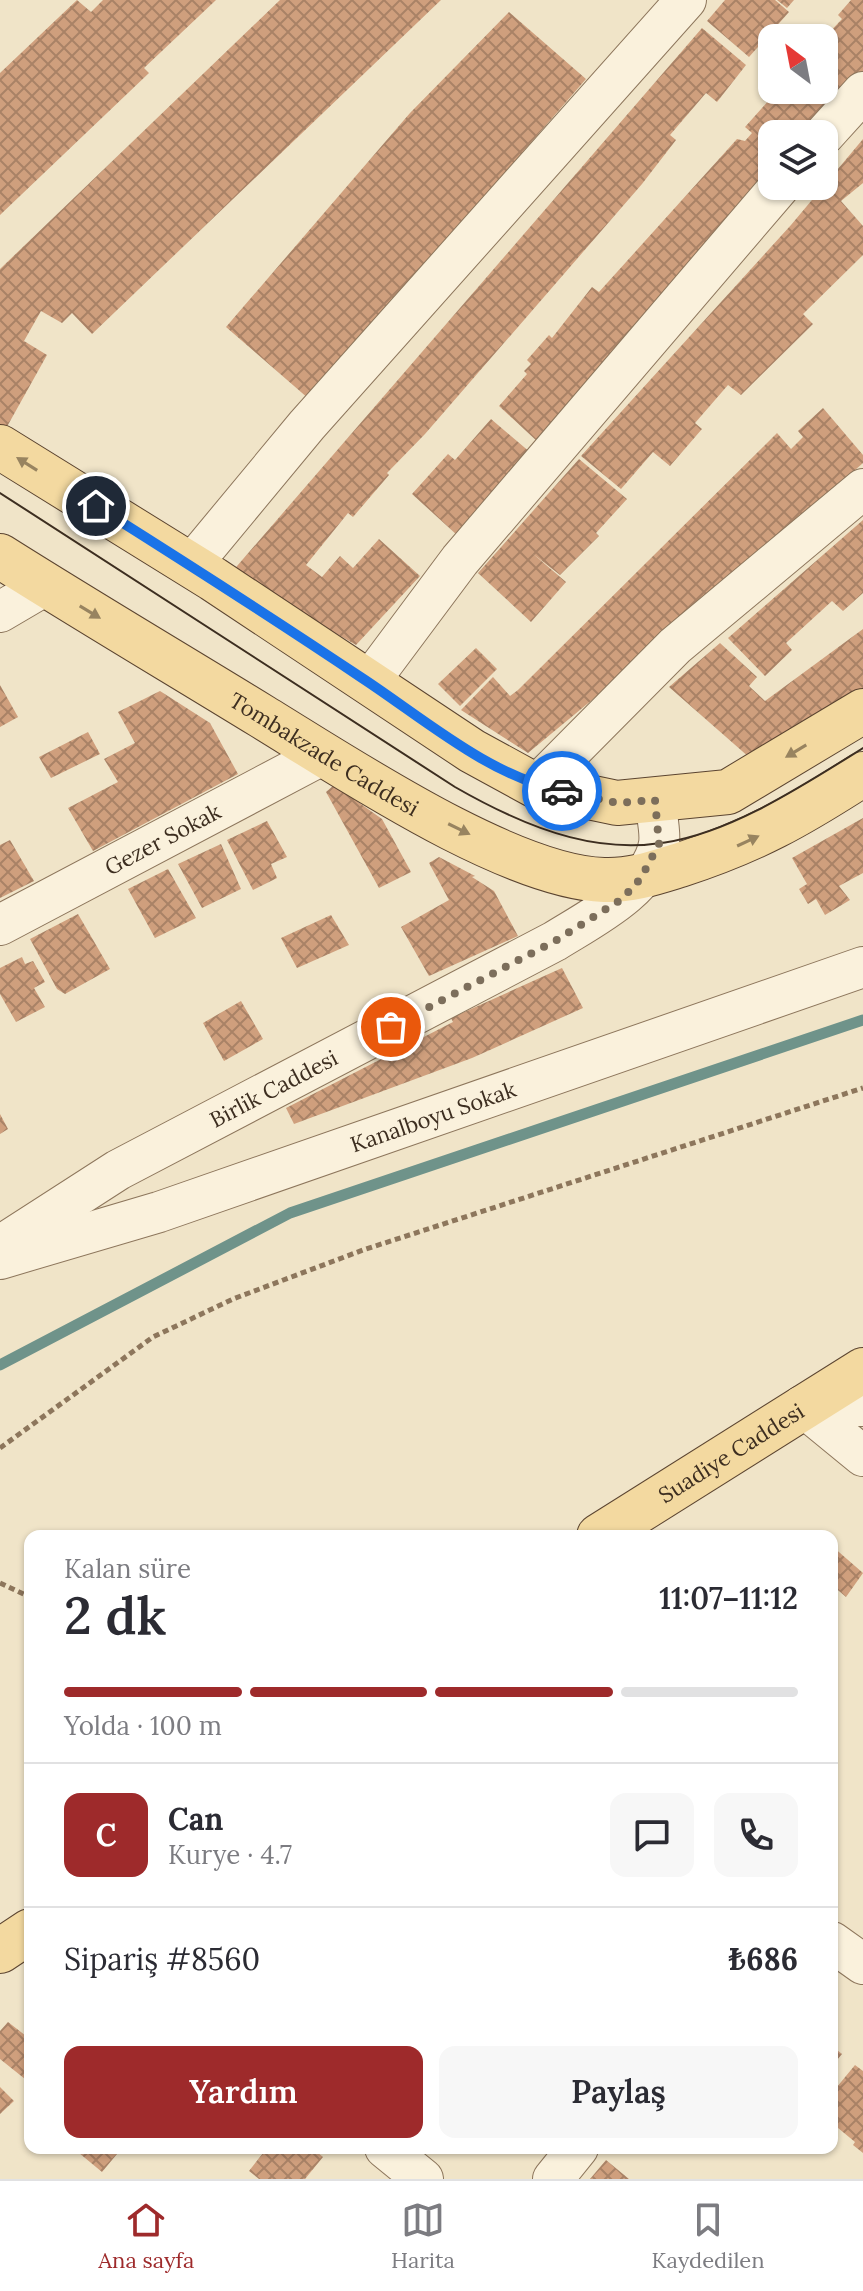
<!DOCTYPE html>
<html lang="tr">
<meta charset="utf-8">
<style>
:root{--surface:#fff;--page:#f7f7f7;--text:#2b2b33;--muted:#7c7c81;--line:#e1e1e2;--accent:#9e2a2b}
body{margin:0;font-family:Lora,serif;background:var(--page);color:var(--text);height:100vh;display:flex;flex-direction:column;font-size:30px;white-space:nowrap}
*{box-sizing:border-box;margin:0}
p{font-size:26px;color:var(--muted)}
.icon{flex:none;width:44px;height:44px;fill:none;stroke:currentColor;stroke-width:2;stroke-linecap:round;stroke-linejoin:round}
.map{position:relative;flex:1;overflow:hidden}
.panel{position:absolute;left:24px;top:1530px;width:814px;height:624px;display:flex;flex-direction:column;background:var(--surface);border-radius:16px;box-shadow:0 2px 6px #0004}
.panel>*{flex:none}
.needle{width:52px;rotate:328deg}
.controls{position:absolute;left:758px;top:24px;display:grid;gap:16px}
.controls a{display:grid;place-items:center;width:80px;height:80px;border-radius:16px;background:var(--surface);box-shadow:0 2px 6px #0004;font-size:40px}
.pin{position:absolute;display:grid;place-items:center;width:68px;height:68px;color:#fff;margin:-34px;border:4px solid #fff;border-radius:50%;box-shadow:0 2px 8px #0007}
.courier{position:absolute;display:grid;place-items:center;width:80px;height:80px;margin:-40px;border:6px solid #1a73e8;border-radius:50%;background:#fff;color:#222;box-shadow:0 2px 10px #0007}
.headline em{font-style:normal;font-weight:600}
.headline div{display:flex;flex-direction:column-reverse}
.headline{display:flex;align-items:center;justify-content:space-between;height:136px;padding:0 40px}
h1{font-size:52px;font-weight:600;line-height:60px}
.bar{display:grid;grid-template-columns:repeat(4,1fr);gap:12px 8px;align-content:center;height:96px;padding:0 40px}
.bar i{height:10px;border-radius:6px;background:var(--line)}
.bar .current{background:var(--accent)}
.bar p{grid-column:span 4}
.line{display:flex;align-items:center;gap:20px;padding:0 40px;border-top:2px solid var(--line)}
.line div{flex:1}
.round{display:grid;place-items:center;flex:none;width:84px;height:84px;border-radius:16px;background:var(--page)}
.cta{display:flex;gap:16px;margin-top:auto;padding:16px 40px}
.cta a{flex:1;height:92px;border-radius:16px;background:var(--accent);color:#fff;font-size:32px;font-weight:600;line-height:92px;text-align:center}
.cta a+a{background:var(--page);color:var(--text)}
.menu{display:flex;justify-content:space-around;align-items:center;height:112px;border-top:2px solid var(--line);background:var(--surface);font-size:22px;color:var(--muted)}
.menu a{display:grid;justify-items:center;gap:4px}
.menu .current{color:var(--accent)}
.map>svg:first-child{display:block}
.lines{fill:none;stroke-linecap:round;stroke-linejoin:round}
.stream{stroke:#6f938a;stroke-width:11}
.building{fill:url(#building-cross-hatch)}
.minor-casing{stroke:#8d765c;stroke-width:42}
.major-casing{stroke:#5b4430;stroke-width:46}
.path{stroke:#8d765c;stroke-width:5;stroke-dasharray:6 4;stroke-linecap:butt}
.minor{stroke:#faf1dc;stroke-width:40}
.major{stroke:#f3d9a0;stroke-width:44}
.tram{stroke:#3d2e20;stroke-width:2}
.oneway{fill:#988460}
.done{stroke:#7c6e5b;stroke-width:8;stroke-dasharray:0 14.4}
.route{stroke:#1a73e8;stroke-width:10}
.labels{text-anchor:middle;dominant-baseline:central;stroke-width:6;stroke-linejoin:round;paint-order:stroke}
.street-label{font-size:22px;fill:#3d2e20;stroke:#f7eed8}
</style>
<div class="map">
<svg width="863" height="2179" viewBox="0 0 863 2179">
<defs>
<pattern id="building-cross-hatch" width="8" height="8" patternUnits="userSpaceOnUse" patternTransform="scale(2)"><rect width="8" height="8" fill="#cf9f7d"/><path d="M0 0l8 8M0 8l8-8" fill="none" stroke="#a98266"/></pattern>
</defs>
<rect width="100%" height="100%" fill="#f0e4c8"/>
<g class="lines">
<!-- stream -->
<path class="stream" d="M0 1365 290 1213 863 1020"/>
</g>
<!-- building -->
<path class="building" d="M77 0 91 12 103 0H216L144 68 149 73 0 215V73Z
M280 0H441L92 334 72 313 62 323 41 311 24 341 47 355 4 432 0 430V269Z
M725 0H775L789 12 749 57 707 21Z
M777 0H794L787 8Z
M851 0H863V78L806 134H772V182L539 443 499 406 527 374 524 371 531 364 527 360 549 335 552 338 592 287 599 292 737 139 745 141 752 133 745 127 778 90H824V38L842 19 838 15Z
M509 12 586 79 309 399 226 327 410 113Z
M702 28 746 65 717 102 706 93 670 135 676 140 642 184 425 434 387 473 389 475 353 517 348 513 306 565 322 577 340 556 353 568 379 539 420 576 356 645 231 573Z
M863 139V183L841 201 863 226V255L803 314 813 324 741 395 728 385 695 423 702 429 670 466 653 452 621 489 581 456 791 225Z
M823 408 863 455V463L639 661 528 753 461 710 493 677 510 696 518 690 777 433 791 449 803 437 798 431Z
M491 419 531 453 457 535 412 494 448 454 455 460Z
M579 459 627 499 596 533 599 536 560 575 532 553 566 582 531 622 478 573Z
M863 520V593L843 611 832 601 786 643 792 650 765 676 728 638Z
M863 629V689L750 758 669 687 720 643 757 677 749 686 765 701Z
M476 648 497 669 460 706 438 684Z
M0 685 18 717 0 727Z
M160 691 210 723 238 774 93 851 68 808 118 782 104 759 135 743 118 712Z
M88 732 100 754 51 778 39 757Z
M334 785 382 819 411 872 379 888 326 792Z
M863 818V873L839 886 850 900 825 915 816 899 808 904 799 889 807 884 792 858Z
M267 821 287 857 271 864 277 878 253 890 227 840Z
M10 840 34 881 0 898V845Z
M221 844 241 889 202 908 178 864Z
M439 857 475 876 472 877 494 891 518 936 429 976 401 927 449 900 429 863Z
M168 869 196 918 155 938 128 889Z
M78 914 110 969 65 994 57 989 30 939Z
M331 915 349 945 297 968 281 938Z
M22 957 25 964 33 961 45 982 34 988 45 1007 16 1022 0 994V968Z
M562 968 583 1008 472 1058 294 1124 286 1108 453 1022 451 1018Z
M241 1001 263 1039 224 1061 203 1023Z
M0 1114 8 1129 0 1134Z
M832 1546 863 1573 846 1597 832 1585Z
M8 2022 30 2039V2083L0 2059V2031Z
M832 2046 842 2054 832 2066Z
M855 2065 863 2071V2153L853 2145 855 2142 832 2123V2093Z
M0 2087 14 2101 0 2114Z
M73 2148H122L102 2172Z
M267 2148H312L323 2157 305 2179H259L249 2171Z
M606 2160 629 2179H590Z"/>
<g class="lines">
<defs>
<g id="minor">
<path d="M824 135 863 92"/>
<path d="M191 565 307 425 686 0"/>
<path d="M0 612 46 585"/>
<path d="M369 682 460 560 780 186"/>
<path d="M536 786 675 646 863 489"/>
<path id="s1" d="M0 925 324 754"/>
<path id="s2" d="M0 1246 118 1170 555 941C590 919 651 889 659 844 661 831 656 813 655 800"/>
<path id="s3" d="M0 1259 159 1212 863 967"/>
<path d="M863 1406H802L863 1456"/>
<path d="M832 1942 863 1964"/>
<path d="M385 2148 423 2179"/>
<path d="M553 2179 578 2148"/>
</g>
<g id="major">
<path d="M0 447 213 579 472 751 536 786 617 803 728 792 863 711"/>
<path id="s4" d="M0 556C87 611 175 663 263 717 345 767 509 877 604 880 631 881 654 873 680 865 754 841 798 816 863 774"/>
<path id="s5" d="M599 1536 863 1370"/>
<path d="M0 1951 30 1931"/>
</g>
</defs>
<!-- minor casing -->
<use href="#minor" class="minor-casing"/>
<!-- major casing -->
<use href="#major" class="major-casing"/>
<!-- path -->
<path class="path" d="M0 1448 153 1337 233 1299 363 1250 863 1088
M0 1583 30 1597"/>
<!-- minor -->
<use href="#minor" class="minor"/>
<!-- major -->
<use href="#major" class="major"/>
<!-- tram -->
<path class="tram" d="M0 493 455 787C629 887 705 848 863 748"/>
</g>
<!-- one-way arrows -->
<defs><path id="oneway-solid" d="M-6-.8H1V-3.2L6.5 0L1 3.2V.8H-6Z" transform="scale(2)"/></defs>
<g class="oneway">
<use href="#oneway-solid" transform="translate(27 464) rotate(-148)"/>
<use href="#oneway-solid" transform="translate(90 612) rotate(31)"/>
<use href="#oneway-solid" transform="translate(796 751) rotate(149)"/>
<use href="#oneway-solid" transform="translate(459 829) rotate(26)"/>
<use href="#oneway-solid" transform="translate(748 841) rotate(-25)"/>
</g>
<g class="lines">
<!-- done -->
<path class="done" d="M391 1027 555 941 622 899 641 878 659 844 655 800 617 803 562 791"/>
<!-- route -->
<path class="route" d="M96 506C185 562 274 619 362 678 423 718 489 776 562 791"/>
</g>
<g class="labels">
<!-- street labels -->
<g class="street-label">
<text stroke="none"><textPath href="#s4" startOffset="380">Tombakzade Caddesi</textPath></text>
<text stroke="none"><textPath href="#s1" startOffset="184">Gezer Sokak</textPath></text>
<text stroke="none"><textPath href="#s2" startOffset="316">Birlik Caddesi</textPath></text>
<text stroke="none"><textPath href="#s3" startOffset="456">Kanalboyu Sokak</textPath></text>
<text stroke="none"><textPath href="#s5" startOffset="156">Suadiye Caddesi</textPath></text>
</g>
</g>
</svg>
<div class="controls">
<a><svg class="needle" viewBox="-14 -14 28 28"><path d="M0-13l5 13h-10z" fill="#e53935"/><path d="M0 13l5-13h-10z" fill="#7c7c81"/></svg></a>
<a><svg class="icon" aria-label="layers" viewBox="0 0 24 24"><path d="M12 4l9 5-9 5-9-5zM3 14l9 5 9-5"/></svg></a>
</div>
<div class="pin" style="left:391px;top:1027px;background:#ea580c"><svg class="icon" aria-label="bag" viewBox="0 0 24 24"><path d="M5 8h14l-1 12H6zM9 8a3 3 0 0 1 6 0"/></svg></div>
<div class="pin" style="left:96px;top:506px;background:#1f2937"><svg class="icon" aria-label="home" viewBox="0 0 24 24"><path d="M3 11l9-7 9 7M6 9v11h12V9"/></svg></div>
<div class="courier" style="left:562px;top:791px"><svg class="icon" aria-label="car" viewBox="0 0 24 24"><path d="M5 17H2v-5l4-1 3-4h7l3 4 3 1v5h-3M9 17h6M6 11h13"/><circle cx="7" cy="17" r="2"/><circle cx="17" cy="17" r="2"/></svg></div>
<section class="panel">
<div class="headline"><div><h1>2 dk</h1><p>Kalan süre</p></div><em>11:07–11:12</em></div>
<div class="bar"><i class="current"></i><i class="current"></i><i class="current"></i><i></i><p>Yolda · 100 m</p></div>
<div class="line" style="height:144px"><b class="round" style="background:var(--accent);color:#fff">C</b><div><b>Can</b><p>Kurye · 4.7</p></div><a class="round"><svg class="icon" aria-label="chat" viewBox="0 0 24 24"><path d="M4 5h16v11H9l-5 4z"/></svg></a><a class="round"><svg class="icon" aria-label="phone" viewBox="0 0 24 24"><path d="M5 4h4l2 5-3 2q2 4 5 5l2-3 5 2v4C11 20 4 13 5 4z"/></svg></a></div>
<div class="line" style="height:104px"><div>Sipariş #8560</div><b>₺686</b></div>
<div class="cta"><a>Yardım</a><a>Paylaş</a></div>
</section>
</div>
<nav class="menu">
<a class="current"><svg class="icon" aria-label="home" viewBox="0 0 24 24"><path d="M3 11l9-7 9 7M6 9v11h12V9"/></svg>Ana sayfa</a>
<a><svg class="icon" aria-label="map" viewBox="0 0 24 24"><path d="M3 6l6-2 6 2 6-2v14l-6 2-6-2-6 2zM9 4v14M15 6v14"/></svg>Harita</a>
<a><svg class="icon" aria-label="saved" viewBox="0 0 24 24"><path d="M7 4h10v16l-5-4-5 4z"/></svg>Kaydedilen</a>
</nav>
